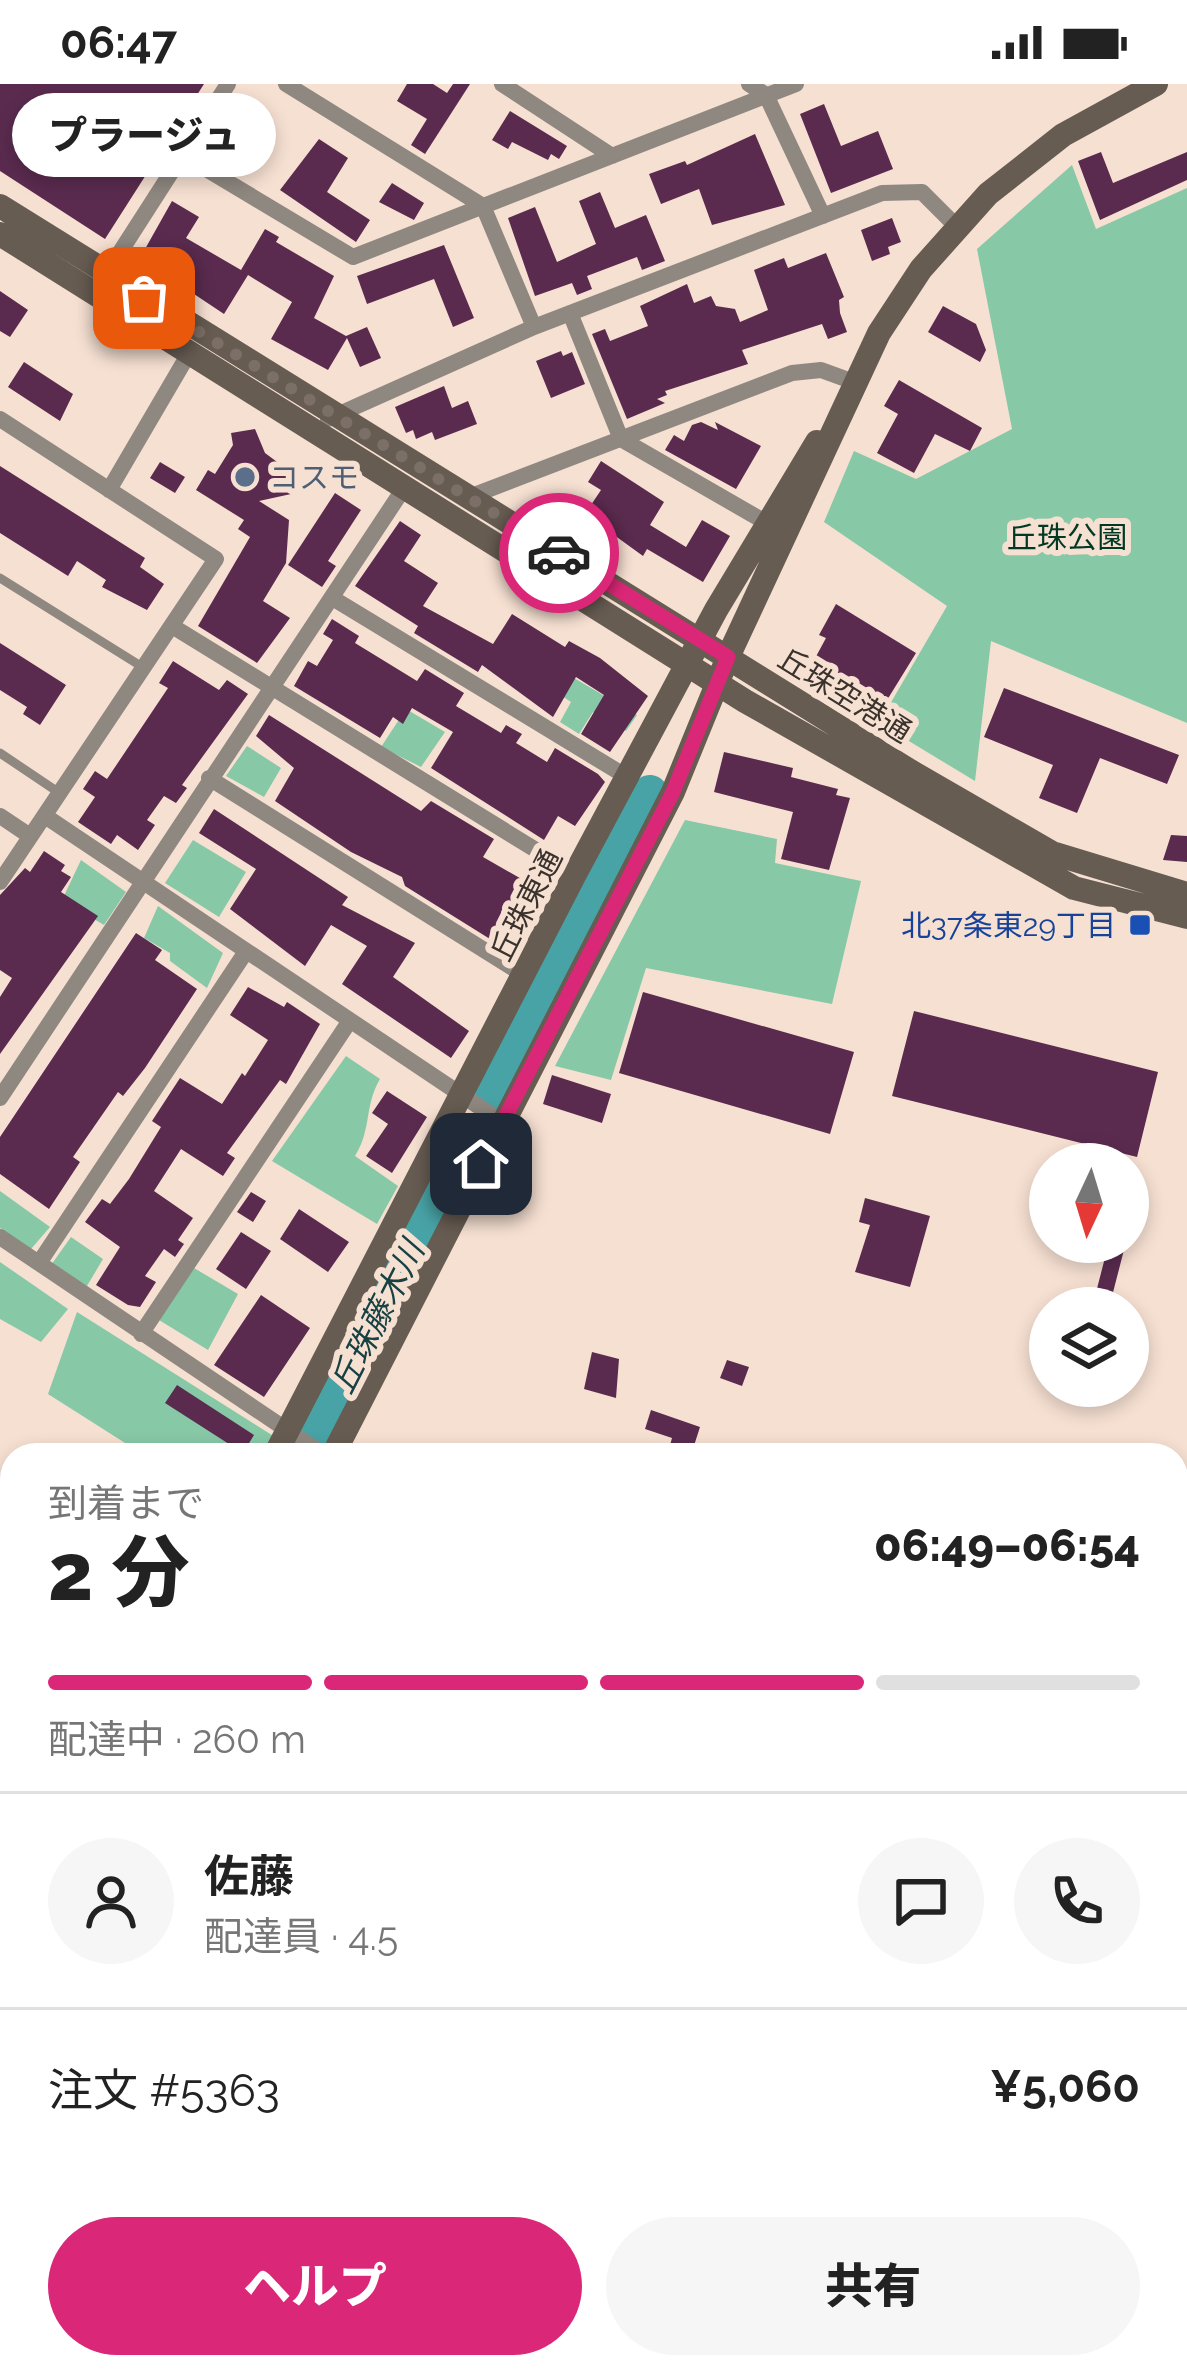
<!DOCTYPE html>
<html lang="ja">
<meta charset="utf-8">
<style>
:root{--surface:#fff;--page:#f6f6f6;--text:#222;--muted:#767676;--line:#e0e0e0;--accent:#db2777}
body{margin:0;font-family:Raleway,"Noto Sans JP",sans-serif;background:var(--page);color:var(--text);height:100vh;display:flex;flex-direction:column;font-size:45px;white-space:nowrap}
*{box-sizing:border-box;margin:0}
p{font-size:39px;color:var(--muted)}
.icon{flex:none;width:66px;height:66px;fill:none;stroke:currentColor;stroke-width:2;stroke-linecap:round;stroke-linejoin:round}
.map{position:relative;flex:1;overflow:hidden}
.panel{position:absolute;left:0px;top:1359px;width:1188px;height:936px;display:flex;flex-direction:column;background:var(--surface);border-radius:36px 36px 0 0;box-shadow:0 6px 18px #0003}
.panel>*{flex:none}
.needle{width:78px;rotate:184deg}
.buttons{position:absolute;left:1029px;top:1059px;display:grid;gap:24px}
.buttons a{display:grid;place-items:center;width:120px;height:120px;border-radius:50%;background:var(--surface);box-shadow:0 6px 18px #0003;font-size:60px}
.pin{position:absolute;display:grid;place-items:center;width:102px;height:102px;color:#fff;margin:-51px;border-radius:24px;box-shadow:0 6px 18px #0006}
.courier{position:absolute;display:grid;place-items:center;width:120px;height:120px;margin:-60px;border:9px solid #db2777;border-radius:50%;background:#fff;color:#222;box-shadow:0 3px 15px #0007}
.bubble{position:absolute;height:84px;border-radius:42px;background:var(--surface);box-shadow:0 6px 18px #0003;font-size:39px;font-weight:800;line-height:84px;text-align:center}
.head em{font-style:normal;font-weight:800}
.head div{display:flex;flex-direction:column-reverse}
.head{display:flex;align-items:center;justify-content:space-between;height:204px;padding:0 48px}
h1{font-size:78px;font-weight:800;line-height:90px}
.bar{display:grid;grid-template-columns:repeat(4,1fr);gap:18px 12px;align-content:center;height:144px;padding:0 48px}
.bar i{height:15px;border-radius:9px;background:var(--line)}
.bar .active{background:var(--accent)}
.bar p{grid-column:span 4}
.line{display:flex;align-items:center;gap:30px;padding:0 48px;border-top:3px solid var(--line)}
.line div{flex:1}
.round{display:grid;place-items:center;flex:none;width:126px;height:126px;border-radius:63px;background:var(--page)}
.cta{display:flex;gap:24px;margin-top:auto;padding:24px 48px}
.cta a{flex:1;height:138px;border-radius:72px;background:var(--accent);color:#fff;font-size:48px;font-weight:800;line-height:138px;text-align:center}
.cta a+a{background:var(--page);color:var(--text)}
.status{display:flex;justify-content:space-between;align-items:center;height:84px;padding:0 60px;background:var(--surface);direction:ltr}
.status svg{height:33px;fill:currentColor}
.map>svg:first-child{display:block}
.green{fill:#87c8a7}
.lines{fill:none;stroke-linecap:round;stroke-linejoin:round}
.river{stroke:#48a3a6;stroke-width:36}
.building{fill:#5a2b4f}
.lane{stroke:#8f8881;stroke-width:9}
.street{stroke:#8f8881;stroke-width:16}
.secondary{stroke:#675c52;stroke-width:24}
.done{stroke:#7c6f67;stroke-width:12;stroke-dasharray:0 21.6}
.route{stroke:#db2777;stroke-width:15}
.service-dot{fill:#5c6f8a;stroke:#f6e0d2;stroke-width:4.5}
.transit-dot{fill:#1a4fb4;stroke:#f6e0d2;stroke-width:4.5}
.labels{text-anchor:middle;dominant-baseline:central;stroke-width:12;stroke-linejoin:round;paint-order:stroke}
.service-label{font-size:30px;fill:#4e5e75;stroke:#f6e0d2;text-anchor:start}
.park-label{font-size:30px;fill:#003a24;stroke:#f6e0d2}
.street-label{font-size:30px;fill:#3a322d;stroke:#f6e0d2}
.transit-label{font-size:30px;fill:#164399;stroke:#f6e0d2;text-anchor:end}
.water-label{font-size:33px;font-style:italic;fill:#174142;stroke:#f6e0d2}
</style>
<div class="status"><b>06:47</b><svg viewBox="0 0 49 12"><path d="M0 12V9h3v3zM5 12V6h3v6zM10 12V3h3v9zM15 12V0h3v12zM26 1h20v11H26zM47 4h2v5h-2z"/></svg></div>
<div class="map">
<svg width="1187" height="2295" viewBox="0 0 1187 2295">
<rect width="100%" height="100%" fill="#f6e0d2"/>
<!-- green -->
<path class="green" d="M1072 81 1096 145 1187 104V639L991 557 975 697 879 639 947 522 824 438 854 367 916 395 1012 345 977 165Z
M574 594 637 631 626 647 593 628 579 650 560 638 571 618 562 612Z
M406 625 445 648 421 683 381 663Z
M247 662 281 684 264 713 226 692Z
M685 736 777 755 775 779 861 797 832 920 646 884 611 996 555 982Z
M193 756 246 788 219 833 165 799Z
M81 776 126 808 104 841 62 816Z
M158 822 223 869 207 904 170 877V869L144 854Z
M346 972 380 995C364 1022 372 1045 355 1072L398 1102 377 1140 272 1077Z
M0 1107 50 1143 31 1165 0 1144Z
M71 1153 103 1175 87 1202 51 1181Z
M0 1178 68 1225 41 1258 0 1235Z
M194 1184 238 1210 208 1266 159 1236Z
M77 1228 275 1353 265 1371H144L48 1310Z"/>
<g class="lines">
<!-- river -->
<path class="river" d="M493 1008 650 709
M315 1353 471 1050
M8 1995 12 1992"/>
</g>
<!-- building -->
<path class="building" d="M0 0H204L105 155 0 87Z
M407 0H433L447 9 453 0H470L425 70 411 61 427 35 397 17Z
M824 20 841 62 878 47 893 85 831 109 800 30Z
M510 27 567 62 559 75 551 70 548 76 512 58 508 65 492 56Z
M755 50 785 121 712 141 699 105 661 120 649 90 685 77 687 81Z
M319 55 348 74 327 108 370 136 356 158 280 106Z
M1101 68 1113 99 1187 68V96L1100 136 1078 77Z
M392 99 424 119 414 136 379 118Z
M600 108 615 144 646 131 665 177 642 186 637 173 587 192 592 205 577 211 572 199 535 212 508 134 535 123 557 178 596 160 579 117Z
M172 117 199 133 186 154 241 186 265 145 279 153 276 158 334 192 314 234 346 252 367 243 381 274 360 283 347 254 328 286 271 255 292 218 248 191 224 230 140 174Z
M892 134 901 158 888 163 890 170 872 177 861 146Z
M444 161 474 234 453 243 434 195 367 220 357 192Z
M826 169 844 213 839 216 840 229 847 248 828 255 822 240 742 266 748 280 665 307 667 311 657 315 665 319 627 335 592 250 605 245 610 257 648 242 640 222 687 200 694 219 711 212 716 222 735 225 740 238 768 226 754 186 784 174 788 184Z
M0 207 28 226 10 253 0 247Z
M943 222 976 240 986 266 980 278 928 248Z
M561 267 563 272 572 268 585 300 551 314 536 277Z
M24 278 73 310 60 337 8 303Z
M899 296 982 344 970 367 935 350 914 389 877 369 898 330 884 322Z
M444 302 452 324 468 317 477 340 435 356 432 348 416 355 413 346 406 349 395 323Z
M701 338 718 346 715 338 761 362 736 405 665 366 674 351 684 357 692 341Z
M255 345 265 369 300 395 291 410 259 417 289 436 286 479 263 517 290 534 257 579 198 542 250 453 238 445 244 436 196 406 208 386 215 390 233 361 231 349Z
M601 377 664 418 650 441 686 463 702 436 730 452 703 498 647 465 643 472 585 430 601 406 588 398Z
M160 378 185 393 175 409 150 394Z
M0 382 145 474 140 483 164 500 147 526 102 503 106 496 77 477 68 492 0 449Z
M335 409 361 426 328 477 336 482 322 503 288 481Z
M400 437 421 451 404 477 438 499 423 522 493 560 512 530 565 563 569 557 600 574 648 612 610 668 581 650 604 611 576 593 553 633 482 581 478 588 414 549 418 542 355 502Z
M836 520 916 569 884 621 835 591 829 603 806 591 826 554 819 551Z
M332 535 359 552 355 559 417 597 425 585 464 609 456 622 501 649 506 641 522 650 516 659 547 678 555 664 598 690 605 698 575 742 558 732 544 756 431 684 453 648 412 624 403 640 393 633 380 654 294 602 308 577 317 582 333 556 323 550Z
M0 559 66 601 40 641 23 630 27 623 0 606Z
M173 577 219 606 227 596 248 610 182 701 187 704 176 719 164 712 147 736 155 741 138 766 117 751 111 760 78 738 95 713 83 705 95 687 107 695 168 604 159 599Z
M1004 604 1179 671 1167 700 1100 674 1077 729 1039 714 1053 681 984 653Z
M269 631 421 727 431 717 494 755 483 773 525 797 503 836 523 848 511 868 405 802 402 793 351 768 275 717 294 684 256 652Z
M724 668 793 684 791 693 838 705 836 711 850 714 829 786 781 775 793 728 714 708Z
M214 725 348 813 342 821 415 859 393 893 469 947 451 974 342 900 367 862 331 841 305 882 230 825 256 785 199 749Z
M1171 751 1187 752V778L1163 776Z
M44 767 65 781 61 787 71 793 61 808 98 832 0 970V913L12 894 0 886V811L25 784 30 788Z
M136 849 162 866 155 876 197 905 145 984 123 1012 118 1008 73 1073 80 1078 49 1125 0 1090V1053Z
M248 903 284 923 287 918 320 940 286 1000 280 996 227 1069 235 1074 223 1092 181 1065 154 1107 193 1134 178 1156 184 1160 175 1173 164 1165 145 1192 156 1198 140 1223 128 1221 96 1201 120 1163 85 1138 102 1115 110 1120 129 1095 161 1043 152 1037 180 994 222 1020 242 989 245 992 268 956 230 931Z
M643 908 854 968 830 1050 619 989Z
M914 927 1158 988 1137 1073 892 1012Z
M552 991 611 1010 602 1039 543 1020Z
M387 1007 427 1033 392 1089 366 1072 388 1040 372 1029Z
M251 1108 266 1117 253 1138 237 1128Z
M865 1114 930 1132 910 1203 855 1188 870 1141 859 1138Z
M299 1125 349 1158 328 1188 280 1155Z
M241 1148 271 1167 246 1205 216 1185Z
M1109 1158H1126L1109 1224H1092Z
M261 1211 310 1244 264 1313 214 1281Z
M592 1268 619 1275 616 1314 584 1305Z
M727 1276 749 1283 742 1302 720 1294Z
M177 1301 254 1351 243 1369 165 1319Z
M651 1326 700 1343 691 1371 669 1365 672 1354 645 1345Z"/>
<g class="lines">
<!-- lane -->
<path class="lane" d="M0 494 144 584
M0 669 58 708"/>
<!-- street -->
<path class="street" d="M286 0 483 122 534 243
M502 0 612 72
M749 0 766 11 823 132
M186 73 353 173 796 0
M106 190 228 0
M570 229 621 355 767 439
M0 335 216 475 0 798
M328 335 534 243 882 109 922 108 957 143
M109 406 188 271
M469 413 792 289 821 286 854 298
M334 515 627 693
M172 542 575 790
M209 694 524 891
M0 732 30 752
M45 732 502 1038
M0 1014 404 404
M0 1153 324 1371
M39 1179 245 869
M141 1250 349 938
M0 2230 12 2212
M110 2295 118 2283
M338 2295 345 2283"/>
<!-- secondary -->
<path class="secondary" d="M0 122 910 687 1052 769 1187 810
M0 150 745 617 1074 804 1187 833
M275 1371 575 790 716 526 817 358
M333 1371 673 708 728 573 879 249 921 185 988 110 1063 51 1156 0
M0 1921 12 1895
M0 2032 12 2038
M510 2283 532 2295"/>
</g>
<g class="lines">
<!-- done -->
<path class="done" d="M144 214 559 469"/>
<!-- route -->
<path class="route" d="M481 1080 673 708 728 573 559 469"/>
</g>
<!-- markers -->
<circle class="service-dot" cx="245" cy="393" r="12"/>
<rect class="transit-dot" x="1128" y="829" width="24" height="24" rx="6"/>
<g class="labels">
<!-- service labels -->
<g class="service-label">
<text x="269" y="393">コスモ</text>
</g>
<!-- park labels -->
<g class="park-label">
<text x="1067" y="453">丘珠公園</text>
</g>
<!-- street labels -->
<g class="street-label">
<text transform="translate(845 611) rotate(32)">丘珠空港通</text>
<text transform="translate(526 821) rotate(-63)">丘珠東通</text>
</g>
<!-- transit labels -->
<g class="transit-label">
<text x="1116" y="841">北37条東29丁目</text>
</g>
<!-- water labels -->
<g class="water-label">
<text transform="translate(377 1233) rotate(-63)">丘珠藤木川</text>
</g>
</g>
</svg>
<div class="buttons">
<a><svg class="needle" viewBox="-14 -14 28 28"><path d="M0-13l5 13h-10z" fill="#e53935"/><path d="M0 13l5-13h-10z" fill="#767676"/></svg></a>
<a><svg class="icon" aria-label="layers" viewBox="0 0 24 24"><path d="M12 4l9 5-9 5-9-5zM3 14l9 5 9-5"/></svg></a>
</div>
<div class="pin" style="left:144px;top:214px;background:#ea580c"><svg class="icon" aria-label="bag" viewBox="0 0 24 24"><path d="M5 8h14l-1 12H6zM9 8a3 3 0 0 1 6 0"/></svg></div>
<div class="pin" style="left:481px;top:1080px;background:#1f2937"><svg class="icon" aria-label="home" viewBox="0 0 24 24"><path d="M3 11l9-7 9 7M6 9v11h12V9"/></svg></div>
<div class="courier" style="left:559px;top:469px"><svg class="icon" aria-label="car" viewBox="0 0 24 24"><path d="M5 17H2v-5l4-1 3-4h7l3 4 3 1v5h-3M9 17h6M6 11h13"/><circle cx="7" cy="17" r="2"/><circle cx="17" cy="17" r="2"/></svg></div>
<div class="bubble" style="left:12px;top:9px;width:264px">プラージュ</div>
<section class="panel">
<div class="head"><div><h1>2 分</h1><p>到着まで</p></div><em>06:49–06:54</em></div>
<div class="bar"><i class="active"></i><i class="active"></i><i class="active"></i><i></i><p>配達中 · 260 m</p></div>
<div class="line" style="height:216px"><a class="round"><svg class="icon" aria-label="person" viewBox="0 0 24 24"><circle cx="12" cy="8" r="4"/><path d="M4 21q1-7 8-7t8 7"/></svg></a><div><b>佐藤</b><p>配達員 · 4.5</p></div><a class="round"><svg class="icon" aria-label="chat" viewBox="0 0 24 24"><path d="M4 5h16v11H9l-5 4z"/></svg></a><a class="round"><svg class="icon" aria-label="phone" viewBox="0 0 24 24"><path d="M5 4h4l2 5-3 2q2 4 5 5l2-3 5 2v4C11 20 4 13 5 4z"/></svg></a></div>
<div class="line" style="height:156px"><div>注文 #5363</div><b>¥5,060</b></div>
<div class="cta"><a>ヘルプ</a><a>共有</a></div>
</section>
</div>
